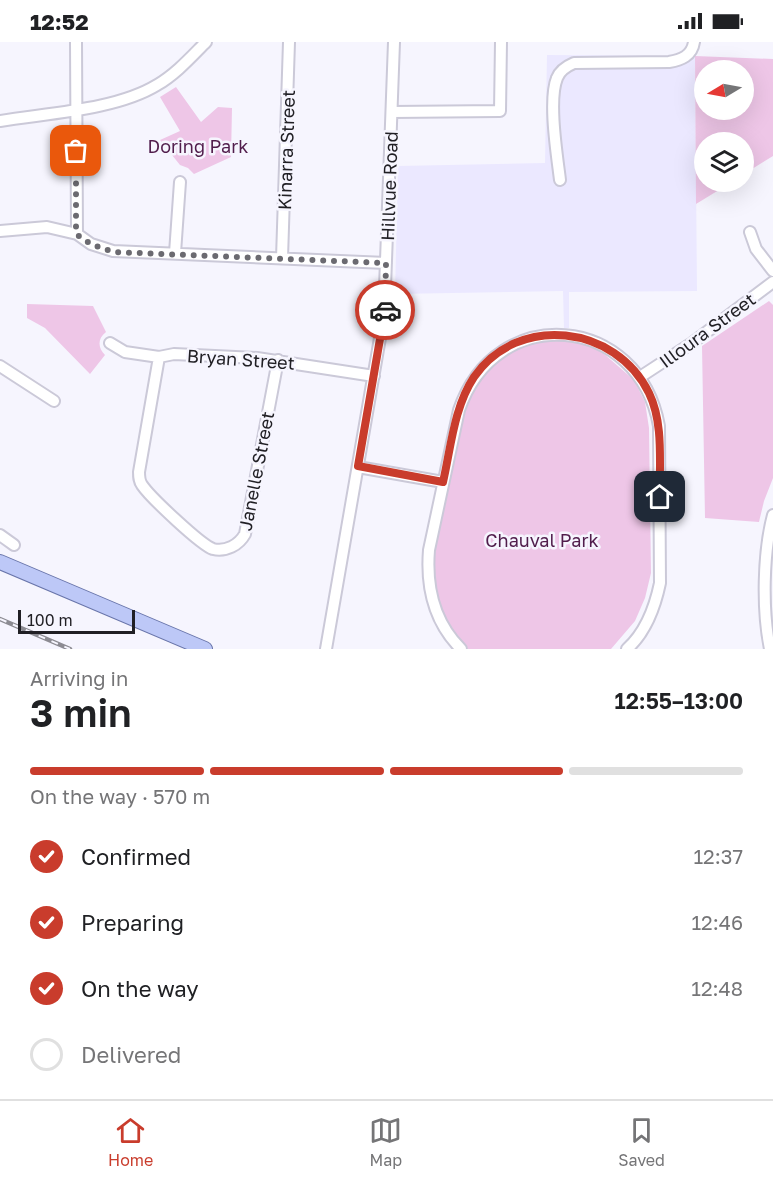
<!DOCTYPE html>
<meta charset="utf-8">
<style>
:root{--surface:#fff;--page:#f6f6f6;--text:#202124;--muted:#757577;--line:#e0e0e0;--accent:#c93c2c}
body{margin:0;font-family:"Golos Text",sans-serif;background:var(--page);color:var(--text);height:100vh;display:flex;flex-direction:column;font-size:22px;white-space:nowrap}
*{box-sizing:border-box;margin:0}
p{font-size:20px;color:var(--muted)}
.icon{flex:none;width:33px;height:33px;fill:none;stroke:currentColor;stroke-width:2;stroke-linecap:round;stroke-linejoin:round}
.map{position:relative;height:607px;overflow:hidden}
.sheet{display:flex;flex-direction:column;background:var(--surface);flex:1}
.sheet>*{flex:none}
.needle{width:39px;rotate:260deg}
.fabs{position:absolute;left:694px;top:18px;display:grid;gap:12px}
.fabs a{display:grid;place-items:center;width:60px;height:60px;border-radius:50%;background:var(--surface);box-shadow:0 6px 24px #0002;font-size:30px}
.scale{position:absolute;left:18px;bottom:15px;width:117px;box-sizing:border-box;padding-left:6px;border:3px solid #201f24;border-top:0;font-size:16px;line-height:21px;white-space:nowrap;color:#201f24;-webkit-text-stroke:4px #f6f5fe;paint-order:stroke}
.pin{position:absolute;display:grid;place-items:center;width:51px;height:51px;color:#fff;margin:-26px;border-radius:12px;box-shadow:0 3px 9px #0006}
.courier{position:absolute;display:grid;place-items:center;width:60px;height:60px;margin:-30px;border:4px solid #c93c2c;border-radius:50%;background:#fff;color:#222;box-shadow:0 2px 8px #0007}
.headline em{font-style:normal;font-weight:600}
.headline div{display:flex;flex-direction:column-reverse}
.headline{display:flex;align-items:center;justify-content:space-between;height:102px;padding:0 30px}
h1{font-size:39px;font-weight:600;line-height:45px}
.bar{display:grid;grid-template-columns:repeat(4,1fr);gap:9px 6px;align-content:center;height:72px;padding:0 30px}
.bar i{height:8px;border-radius:4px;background:var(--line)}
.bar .active{background:var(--accent)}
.bar p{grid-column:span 4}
ol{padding:0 30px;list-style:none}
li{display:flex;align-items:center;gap:18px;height:66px}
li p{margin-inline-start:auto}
li .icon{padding:6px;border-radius:50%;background:var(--accent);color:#fff;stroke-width:4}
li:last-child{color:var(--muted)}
li i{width:33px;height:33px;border:3px solid var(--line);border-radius:50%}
.status{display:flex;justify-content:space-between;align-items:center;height:42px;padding:0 30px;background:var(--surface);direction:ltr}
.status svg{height:16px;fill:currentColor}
.dock{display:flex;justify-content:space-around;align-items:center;height:84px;border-top:2px solid var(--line);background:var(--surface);font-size:16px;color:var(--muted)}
.dock a{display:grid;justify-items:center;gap:3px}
.dock .active{color:var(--accent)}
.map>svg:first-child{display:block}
.built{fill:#ebe8ff}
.green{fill:#eec6e7;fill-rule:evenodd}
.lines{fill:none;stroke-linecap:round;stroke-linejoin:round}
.minor-casing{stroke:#cbc9d8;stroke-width:14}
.major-casing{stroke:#6975aa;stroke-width:16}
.minor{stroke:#fff;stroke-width:10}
.major{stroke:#bdc8f7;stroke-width:14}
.rail-casing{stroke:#8c8b92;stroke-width:4.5}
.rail{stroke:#f6f5fe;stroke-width:2;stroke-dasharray:7;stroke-linecap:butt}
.done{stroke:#6b6a70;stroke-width:6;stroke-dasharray:0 10.8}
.route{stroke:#c93c2c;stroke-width:8}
.labels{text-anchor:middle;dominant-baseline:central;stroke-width:5;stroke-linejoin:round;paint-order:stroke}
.park-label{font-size:18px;fill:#511d4c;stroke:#f6f5fe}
.street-label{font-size:18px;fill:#201f24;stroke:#f6f5fe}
</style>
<div class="status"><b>12:52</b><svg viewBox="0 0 49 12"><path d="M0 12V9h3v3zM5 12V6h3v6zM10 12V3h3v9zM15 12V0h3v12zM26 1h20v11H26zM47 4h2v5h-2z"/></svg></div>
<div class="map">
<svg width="773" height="607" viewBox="0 0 773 607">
<rect width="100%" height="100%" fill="#f6f5fe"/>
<!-- built -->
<path class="built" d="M547 13 695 14 697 249 569 250V286H564L563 249 395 252 398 124 545 121Z"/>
<!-- green -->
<path class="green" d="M695 14 773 17V114L744 132V100H705V140H732L696 162ZM705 28H744V68H705Z
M176 45 201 80 218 65 232 66 231 115 194 132 188 126 180 123 160 98 180 89 160 55Z
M769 259 773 263V436L764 459 759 480 705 476 702 304Z
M27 262 93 264 106 290C97 297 98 306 105 313L90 332 45 286 27 276Z
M542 298H565L587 303 603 311 634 338 645 360 649 386 651 531 645 556 635 579 611 607H468L446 585 429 534 453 397 472 341 511 308Z"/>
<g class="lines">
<defs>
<path id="minor" d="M76 0 77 192
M392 70 500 69 501 0
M0 79C48 71 116 68 157 43 176 32 191 15 206 0
M560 138C557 113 548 58 557 36 560 28 567 24 574 21L669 20C681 18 692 14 694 0
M0 189 47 185 77 192 91 202 113 209 386 221
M750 190 756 207 773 229
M175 211 180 140
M282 216 289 0
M110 301 125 310 159 315 174 312 257 316 374 334
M159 315 139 430C139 435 139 439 142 443 150 455 201 503 213 507 226 510 239 503 245 492L278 318
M0 324 54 359
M640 335 692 301 773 240
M358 425 443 440
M0 493 14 503
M326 607 384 273 394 0
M461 607C434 580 426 545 429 508L459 368C496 259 639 272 659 384L660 541C655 565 646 590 627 607
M770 607C762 568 763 511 773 473"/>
<path id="major" d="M0 520 205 607"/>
</defs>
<!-- minor casing -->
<use href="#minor" class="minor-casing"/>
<!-- major casing -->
<use href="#major" class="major-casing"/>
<!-- minor -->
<use href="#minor" class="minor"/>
<!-- major -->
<use href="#major" class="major"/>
<defs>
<path id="rail" d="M0 577 70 607"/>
</defs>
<!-- rail casing -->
<use href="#rail" class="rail-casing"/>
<!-- rail -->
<use href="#rail" class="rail"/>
</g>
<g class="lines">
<!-- done -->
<path class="done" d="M76 109V192L91 202 113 210 386 221 385 268"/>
<!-- route -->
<path class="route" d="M385 268 358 424 443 440C451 405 454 365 474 335 518 271 616 283 649 351 664 382 659 421 660 455"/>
</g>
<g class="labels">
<!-- park labels -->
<g class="park-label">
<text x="198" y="104">Doring Park</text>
<text x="542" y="498">Chauval Park</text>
</g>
<!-- street labels -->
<g class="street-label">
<text transform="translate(286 108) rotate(-88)">Kinarra Street</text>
<text transform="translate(389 144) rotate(-88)">Hillvue Road</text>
<text transform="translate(707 288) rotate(-36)">Illoura Street</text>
<text transform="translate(241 317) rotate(4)">Bryan Street</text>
<text transform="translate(256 429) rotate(-79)">Janelle Street</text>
</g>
</g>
</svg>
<div class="fabs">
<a><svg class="needle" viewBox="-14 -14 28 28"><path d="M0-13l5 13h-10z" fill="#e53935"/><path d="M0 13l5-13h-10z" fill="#757577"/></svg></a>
<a><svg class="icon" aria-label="layers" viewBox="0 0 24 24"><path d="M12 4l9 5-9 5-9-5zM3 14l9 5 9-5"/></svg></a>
</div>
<div class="scale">100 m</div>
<div class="pin" style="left:76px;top:109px;background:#ea580c"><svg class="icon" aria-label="bag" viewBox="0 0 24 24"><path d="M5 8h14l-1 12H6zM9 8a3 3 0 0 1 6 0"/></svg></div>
<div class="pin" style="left:660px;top:455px;background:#1f2937"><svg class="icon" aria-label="home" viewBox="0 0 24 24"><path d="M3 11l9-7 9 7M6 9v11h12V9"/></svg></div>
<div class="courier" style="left:385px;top:268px"><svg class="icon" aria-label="car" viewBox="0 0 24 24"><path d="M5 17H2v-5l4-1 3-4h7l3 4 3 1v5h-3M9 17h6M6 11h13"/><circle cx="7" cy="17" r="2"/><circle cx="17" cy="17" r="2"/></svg></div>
</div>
<section class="sheet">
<div class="headline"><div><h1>3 min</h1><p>Arriving in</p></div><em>12:55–13:00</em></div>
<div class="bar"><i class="active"></i><i class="active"></i><i class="active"></i><i></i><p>On the way · 570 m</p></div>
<ol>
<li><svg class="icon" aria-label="check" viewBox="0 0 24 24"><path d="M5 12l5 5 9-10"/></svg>Confirmed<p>12:37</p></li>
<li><svg class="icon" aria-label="check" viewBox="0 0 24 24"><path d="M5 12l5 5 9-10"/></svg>Preparing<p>12:46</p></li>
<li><svg class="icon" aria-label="check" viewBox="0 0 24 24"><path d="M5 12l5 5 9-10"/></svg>On the way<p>12:48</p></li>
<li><i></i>Delivered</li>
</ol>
</section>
<nav class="dock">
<a class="active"><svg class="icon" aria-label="home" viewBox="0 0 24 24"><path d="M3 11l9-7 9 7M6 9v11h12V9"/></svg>Home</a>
<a><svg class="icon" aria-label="map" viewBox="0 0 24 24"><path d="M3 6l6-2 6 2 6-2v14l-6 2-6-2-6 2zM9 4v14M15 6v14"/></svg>Map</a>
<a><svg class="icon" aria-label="saved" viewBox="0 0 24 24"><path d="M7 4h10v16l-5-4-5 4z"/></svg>Saved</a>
</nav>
